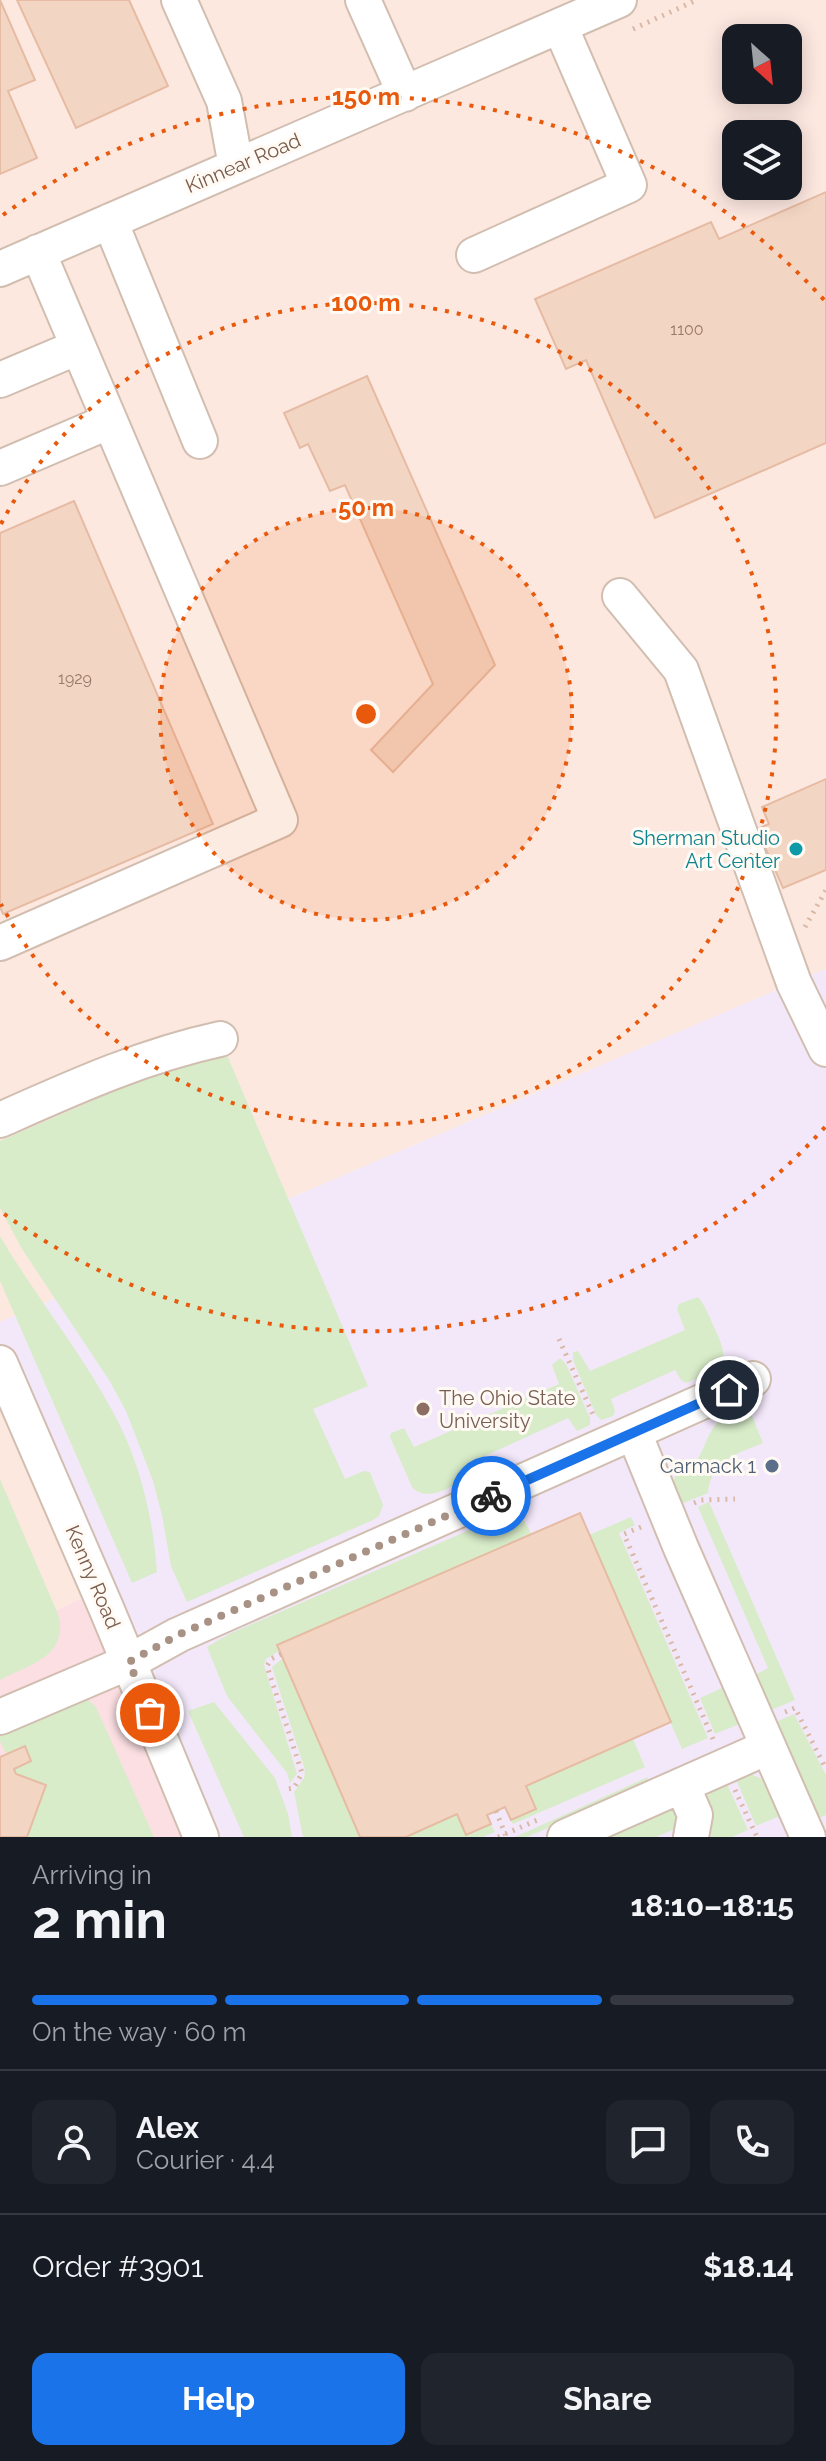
<!DOCTYPE html>
<meta charset="utf-8">
<style>
:root{--surface:#171b24;--page:#20242c;--text:#f1f3f6;--muted:#9ea1a6;--line:#363941;--accent:#1a73e8}
body{margin:0;font-family:Raleway,sans-serif;background:var(--page);color:var(--text);height:100vh;display:flex;flex-direction:column;font-size:30px;white-space:nowrap}
*{box-sizing:border-box;margin:0}
p{font-size:26px;color:var(--muted)}
.icon{flex:none;width:44px;height:44px;fill:none;stroke:currentColor;stroke-width:2;stroke-linecap:round;stroke-linejoin:round}
.map{position:relative;height:1837px;overflow:hidden}
.drawer{display:flex;flex-direction:column;background:var(--surface);flex:1}
.drawer>*{flex:none}
.needle{width:52px;rotate:153deg}
.fabs{position:absolute;left:722px;top:24px;display:grid;gap:16px}
.fabs a{display:grid;place-items:center;width:80px;height:80px;border-radius:16px;background:var(--surface);box-shadow:0 4px 20px #0003;font-size:40px}
.pin{position:absolute;display:grid;place-items:center;width:68px;height:68px;color:#fff;margin:-34px;border:4px solid #fff;border-radius:50%;box-shadow:0 2px 8px #0007}
.courier{position:absolute;display:grid;place-items:center;width:80px;height:80px;margin:-40px;border:6px solid #1a73e8;border-radius:50%;background:#fff;color:#222;box-shadow:0 2px 10px #0007}
.overview em{font-style:normal;font-weight:700}
.overview div{display:flex;flex-direction:column-reverse}
.overview{display:flex;align-items:center;justify-content:space-between;height:136px;padding:0 32px}
h1{font-size:52px;font-weight:700;line-height:60px}
.bar{display:grid;grid-template-columns:repeat(4,1fr);gap:12px 8px;align-content:center;height:96px;padding:0 32px}
.bar i{height:10px;border-radius:6px;background:var(--line)}
.bar .active{background:var(--accent)}
.bar p{grid-column:span 4}
.line{display:flex;align-items:center;gap:20px;padding:0 32px;border-top:2px solid var(--line)}
.line div{flex:1}
.round{display:grid;place-items:center;flex:none;width:84px;height:84px;border-radius:16px;background:var(--page)}
.button{display:flex;gap:16px;margin-top:auto;padding:16px 32px}
.button a{flex:1;height:92px;border-radius:16px;background:var(--accent);color:#fff;font-size:32px;font-weight:700;line-height:92px;text-align:center}
.button a+a{background:var(--page);color:var(--text)}
.map>svg:first-child{display:block}
.commercial{fill:#fde8e0;fill-rule:evenodd}
.education{fill:#f3e8fa}
.medical{fill:#fbdfe3}
.green{fill:#d8ecc9}
.building{fill:#f3d5c3;stroke:#e6bba3;stroke-width:2}
.lines{fill:none;stroke-linecap:round;stroke-linejoin:round}
.minor-casing{stroke:#d1beb0;stroke-width:38}
.path{stroke:#d9b8a5;stroke-width:5;stroke-dasharray:2 6;stroke-linecap:butt}
.minor{stroke:#fff;stroke-width:34}
.done{stroke:#a89285;stroke-width:8;stroke-dasharray:0 14.4}
.route{stroke:#1a73e8;stroke-width:10}
.ring{fill:none;stroke:#e8590c;stroke-width:4;stroke-dasharray:4 8}
.culture-dot{fill:#0f9aa8;stroke:#fffaf3;stroke-width:3}
.education-dot{fill:#8d6e63;stroke:#fffaf3;stroke-width:3}
.service-dot{fill:#5c6f8a;stroke:#fffaf3;stroke-width:3}
.labels{text-anchor:middle;dominant-baseline:central;stroke-width:6;stroke-linejoin:round;paint-order:stroke}
.number-label{font-size:16px;fill:#987a6a}
.street-label{font-size:20px;fill:#7a5c4d;stroke:#fffaf3}
.culture-label{font-size:20px;fill:#0d838f;stroke:#fffaf3;text-anchor:end}
.education-label{font-size:20px;fill:#785e54;stroke:#fffaf3;text-anchor:start}
.service-label{font-size:20px;fill:#4e5e75;stroke:#fffaf3;text-anchor:end}
.centre{fill:#e8590c;stroke:#fffaf3;stroke-width:4}
.ring-label{font-size:24px;text-anchor:middle;font-weight:bold;fill:#e8590c;stroke:#fffaf3;stroke-width:6;stroke-linejoin:round;paint-order:stroke}
</style>
<div class="map">
<svg width="826" height="1837" viewBox="0 0 826 1837">
<rect width="100%" height="100%" fill="#fdf6ec"/>
<!-- commercial -->
<path class="commercial" d="M0 0H826V969L0 1322ZM736 38H788V90H736ZM736 134H788V186H736Z
M0 1363 99 1591 0 1636Z"/>
<!-- education -->
<path class="education" d="M826 969V1837H0V1636L99 1591 0 1363V1322Z"/>
<!-- medical -->
<path class="medical" d="M99 1591 201 1837H0V1636Z"/>
<!-- green -->
<path class="green" d="M224 1048 368 1386 313 1409 345 1479 364 1471 370 1472 383 1505 379 1516 373 1520 187 1602 171 1566 162 1515 153 1481 126 1411 109 1380 22 1249 0 1208V1141L168 1068Z
M0 1236C35 1296 80 1350 113 1412 140 1461 153 1517 157 1572L132 1583 0 1281Z
M698 1297C706 1306 710 1319 716 1331 733 1369 719 1370 686 1383L681 1380 675 1370 611 1399 615 1411 613 1416 601 1420 596 1415 573 1360V1352L578 1351 590 1371 685 1330 677 1309 679 1304Z
M560 1358 566 1364 590 1418V1425L577 1431 568 1418 472 1462 476 1472 475 1475C456 1483 428 1505 412 1487L390 1437 391 1433 404 1428 414 1447 559 1384 552 1365Z
M731 1413H744L752 1416 763 1443C737 1454 711 1460 708 1493L681 1504C676 1493 671 1485 676 1474 681 1471 689 1469 693 1465 710 1445 704 1427 731 1413Z
M0 1479 58 1614C69 1657 30 1664 0 1680Z
M709 1502 795 1700 771 1710 756 1678 757 1674 768 1668 698 1507Z
M509 1513C522 1514 526 1523 531 1534L277 1645 279 1651 266 1659 264 1665 297 1774 290 1783 287 1773 227 1696 207 1647 229 1634Z
M631 1517 635 1525 619 1533 708 1738 682 1749 589 1535Z
M283 1658 360 1837H303L294 1792 304 1778 305 1770 272 1667Z
M722 1688 726 1689 742 1723 715 1734 700 1698Z
M86 1698 96 1707 154 1837H27L46 1785 16 1774 14 1769 31 1761 25 1747 6 1754 0 1741V1730Z
M214 1702 275 1778 288 1814 292 1837H244L188 1711Z
M794 1714 826 1775V1815L819 1818 776 1722Z
M633 1739 645 1767 513 1824 511 1820 536 1809 526 1786Z
M751 1774 766 1781 782 1815 756 1826 736 1779Z
M648 1777 646 1785 527 1837H515Z
M727 1784 748 1830 732 1837H710C717 1807 688 1799 727 1784Z
M670 1808 679 1813 677 1828 656 1837H604Z
M457 1814 466 1834 491 1824 495 1832 483 1837H406Z"/>
<!-- building -->
<path class="building" d="M0 0 35 80 8 91 37 158 0 174Z
M17 0H129L168 86 76 128Z
M826 192V443L655 518 586 360 566 369 535 299 711 222 719 239Z
M367 376 495 665 393 772 371 750 433 684 345 485 330 491 308 444 300 448 284 413Z
M74 501 213 824 3 914 0 907V533Z
M826 779V870L783 888 757 829 769 824 762 807Z
M580 1513 671 1722 526 1786 536 1809 511 1820 505 1807 487 1815 491 1824 466 1835 457 1814 406 1837H360L277 1645Z
M25 1746 31 1761 14 1769 16 1774 46 1785 27 1837H0V1757Z"/>
<g class="lines">
<defs>
<path id="minor" d="M179 0 224 101 236 166
M363 0 405 94
M110 221 200 441
M474 255 629 185 560 26
M0 269 619 0
M0 380 78 347
M0 468 110 421
M620 596 681 670 794 983 826 1049
M0 943 280 820 38 252
M0 1120C72 1088 142 1056 220 1039
M0 1363 107 1610 201 1837
M634 1433 681 1548 808 1837
M0 1717 129 1662 178 1635 753 1379
M682 1785 695 1815 691 1837
M565 1837 768 1747"/>
</defs>
<!-- minor casing -->
<use href="#minor" class="minor-casing"/>
<!-- path -->
<path class="path" d="M633 29 697 0
M805 927 826 890
M559 1339 594 1417
M694 1503 701 1500 735 1499
M641 1527 624 1534 713 1739
M281 1654 271 1659 267 1666 302 1773 294 1788 286 1789
M785 1712 795 1708 826 1769
M735 1790 757 1837
M496 1811 506 1836
M498 1837 542 1818"/>
<!-- minor -->
<use href="#minor" class="minor"/>
</g>
<g class="lines">
<!-- done -->
<path class="done" d="M150 1713 129 1662 178 1635 491 1496"/>
<!-- route -->
<path class="route" d="M491 1496 729 1390"/>
</g>
<!-- distance rings -->
<circle cx="366" cy="714" r="206" fill="#e8590c" fill-opacity=".12"/>
<g class="ring">
<circle cx="366" cy="714" r="206"/>
<path d="M1 524A411 411 0 1 1 1 904"/>
<path d="M825 1127A617 617 0 0 1 3 1213M3 215A617 617 0 0 1 825 301"/>
</g>
<!-- markers -->
<circle class="culture-dot" cx="796" cy="849" r="8"/>
<circle class="education-dot" cx="423" cy="1409" r="8"/>
<circle class="service-dot" cx="772" cy="1466" r="8"/>
<g class="labels">
<!-- number labels -->
<g class="number-label">
<text x="687" y="329">1100</text>
<text x="75" y="678">1929</text>
</g>
<!-- street labels -->
<g class="street-label">
<text transform="translate(243 163) rotate(-23)">Kinnear Road</text>
<text transform="translate(93 1577) rotate(67)">Kenny Road</text>
</g>
<!-- culture labels -->
<g class="culture-label">
<text x="780" y="838">Sherman Studio<tspan x="780" dy="23">Art Center</tspan></text>
</g>
<!-- education labels -->
<g class="education-label">
<text x="439" y="1398">The Ohio State<tspan x="439" dy="23">University</tspan></text>
</g>
<!-- service labels -->
<g class="service-label">
<text x="756" y="1466">Carmack 1</text>
</g>
</g>
<circle cx="366" cy="714" r="12" class="centre"/>
<g class="ring-label">
<text x="366" y="105">150 m</text>
<text x="366" y="311">100 m</text>
<text x="366" y="516">50 m</text>
</g>
</svg>
<div class="fabs">
<a><svg class="needle" viewBox="-14 -14 28 28"><path d="M0-13l5 13h-10z" fill="#e53935"/><path d="M0 13l5-13h-10z" fill="#9ea1a6"/></svg></a>
<a><svg class="icon" aria-label="layers" viewBox="0 0 24 24"><path d="M12 4l9 5-9 5-9-5zM3 14l9 5 9-5"/></svg></a>
</div>
<div class="pin" style="left:150px;top:1713px;background:#ea580c"><svg class="icon" aria-label="bag" viewBox="0 0 24 24"><path d="M5 8h14l-1 12H6zM9 8a3 3 0 0 1 6 0"/></svg></div>
<div class="pin" style="left:729px;top:1390px;background:#1f2937"><svg class="icon" aria-label="home" viewBox="0 0 24 24"><path d="M3 11l9-7 9 7M6 9v11h12V9"/></svg></div>
<div class="courier" style="left:491px;top:1496px"><svg class="icon" aria-label="bike" viewBox="0 0 24 24"><circle cx="6" cy="16" r="4"/><circle cx="18" cy="16" r="4"/><path d="M6 16l4-8h5l3 8M10 8l3 8H6M13 5h3"/></svg></div>
</div>
<section class="drawer">
<div class="overview"><div><h1>2 min</h1><p>Arriving in</p></div><em>18:10–18:15</em></div>
<div class="bar"><i class="active"></i><i class="active"></i><i class="active"></i><i></i><p>On the way · 60 m</p></div>
<div class="line" style="height:144px"><a class="round"><svg class="icon" aria-label="person" viewBox="0 0 24 24"><circle cx="12" cy="8" r="4"/><path d="M4 21q1-7 8-7t8 7"/></svg></a><div><b>Alex</b><p>Courier · 4.4</p></div><a class="round"><svg class="icon" aria-label="chat" viewBox="0 0 24 24"><path d="M4 5h16v11H9l-5 4z"/></svg></a><a class="round"><svg class="icon" aria-label="phone" viewBox="0 0 24 24"><path d="M5 4h4l2 5-3 2q2 4 5 5l2-3 5 2v4C11 20 4 13 5 4z"/></svg></a></div>
<div class="line" style="height:104px"><div>Order #3901</div><b>$18.14</b></div>
<div class="button"><a>Help</a><a>Share</a></div>
</section>
